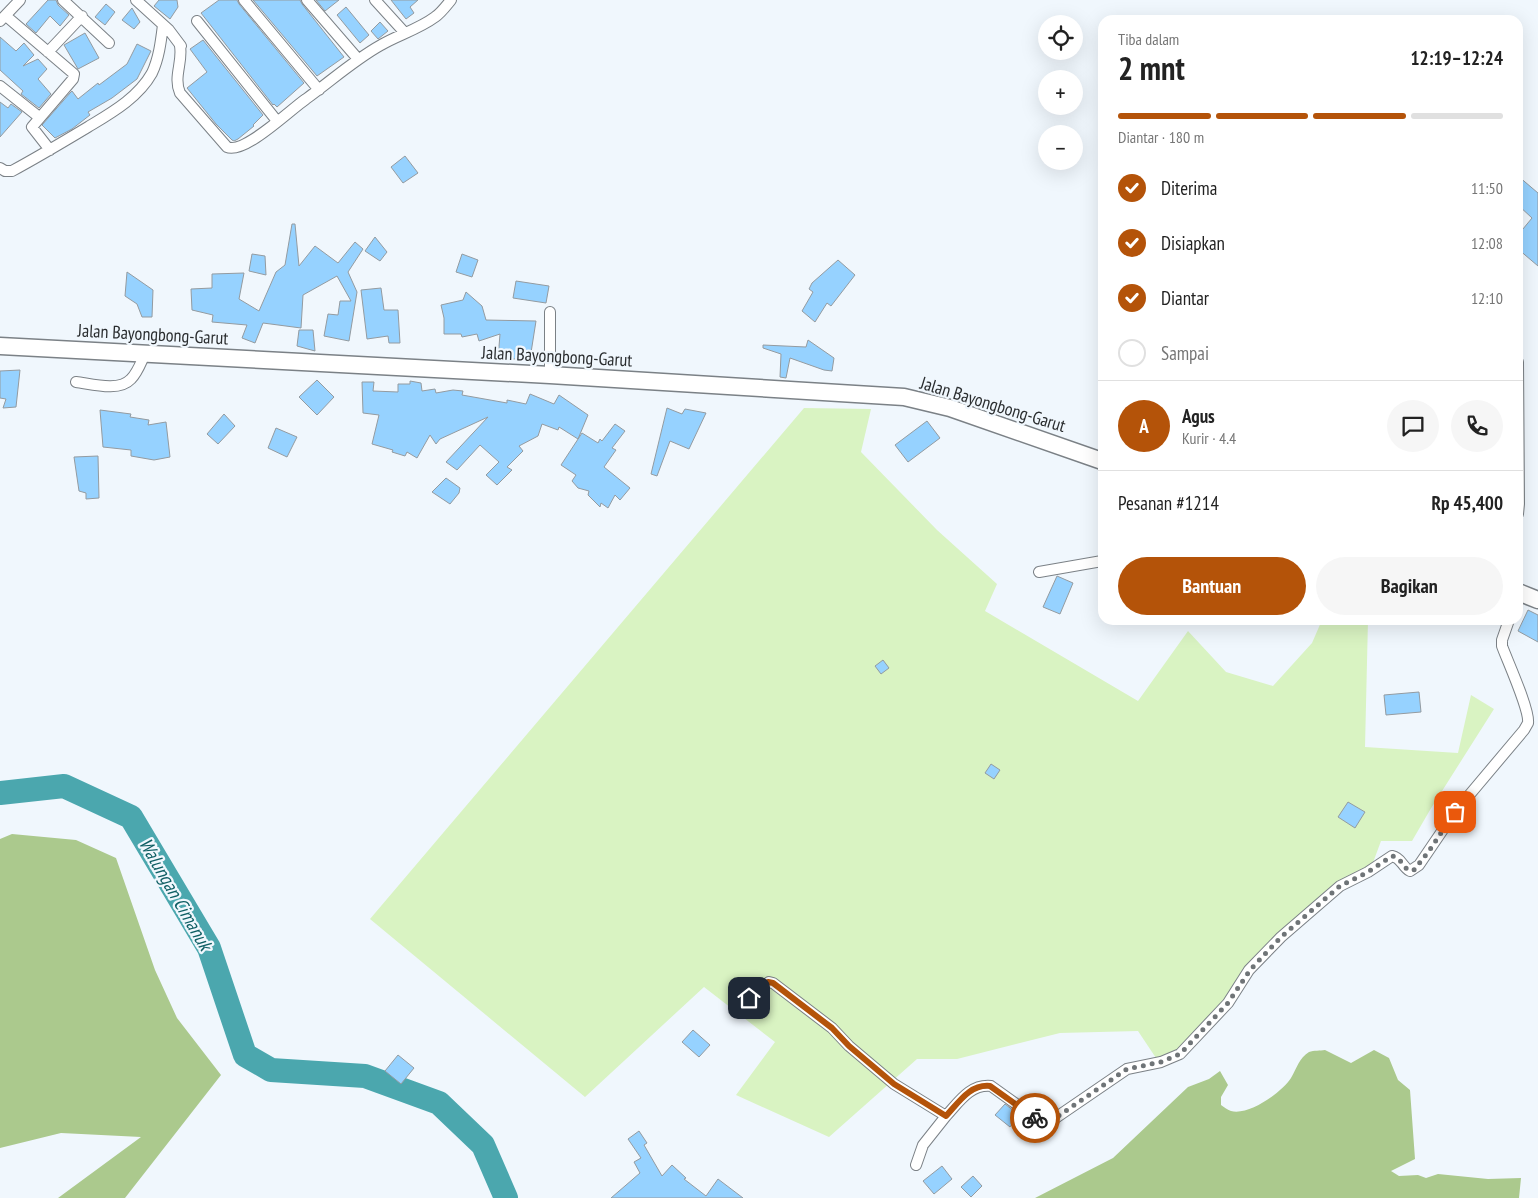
<!DOCTYPE html>
<html lang="id">
<meta charset="utf-8">
<style>
:root{--surface:#fff;--page:#f6f6f6;--text:#222;--muted:#767676;--line:#e0e0e0;--accent:#b45309}
body{margin:0;font-family:"PT Sans Narrow",sans-serif;background:var(--page);color:var(--text);height:100vh;display:flex;flex-direction:column;font-size:19px;white-space:nowrap}
*{box-sizing:border-box;margin:0}
p{font-size:16px;color:var(--muted)}
.icon{flex:none;width:28px;height:28px;fill:none;stroke:currentColor;stroke-width:2;stroke-linecap:round;stroke-linejoin:round}
.map{position:relative;flex:1;overflow:hidden}
.drawer{position:absolute;left:1098px;top:15px;width:425px;height:610px;display:flex;flex-direction:column;background:var(--surface);border-radius:15px;box-shadow:0 5px 20px #0002}
.drawer>*{flex:none}
.fabs{position:absolute;left:1038px;top:15px;display:grid;gap:10px}
.fabs a{display:grid;place-items:center;width:45px;height:45px;border-radius:50%;background:var(--surface);box-shadow:0 5px 20px #0002;font-size:25px}
.pin{position:absolute;display:grid;place-items:center;width:42px;height:42px;color:#fff;margin:-21px;border-radius:10px;box-shadow:0 2px 8px #0006}
.courier{position:absolute;display:grid;place-items:center;width:50px;height:50px;margin:-25px;border:4px solid #b45309;border-radius:50%;background:#fff;color:#222;box-shadow:0 1px 6px #0007}
.head em{font-style:normal;font-weight:600}
.head div{display:flex;flex-direction:column-reverse}
.head{display:flex;align-items:center;justify-content:space-between;height:85px;padding:0 20px}
h1{font-size:32px;font-weight:600;line-height:38px}
.bar{display:grid;grid-template-columns:repeat(4,1fr);gap:8px 5px;align-content:center;height:60px;padding:0 20px}
.bar i{height:6px;border-radius:4px;background:var(--line)}
.bar .active{background:var(--accent)}
.bar p{grid-column:span 4}
.line{display:flex;align-items:center;gap:12px;padding:0 20px;border-top:1px solid var(--line)}
.line div{flex:1}
.round{display:grid;place-items:center;flex:none;width:52px;height:52px;border-radius:26px;background:var(--page)}
ol{padding:0 20px;list-style:none}
li{display:flex;align-items:center;gap:15px;height:55px}
li p{margin-inline-start:auto}
li .icon{padding:5px;border-radius:50%;background:var(--accent);color:#fff;stroke-width:4}
li:last-child{color:var(--muted)}
li i{width:28px;height:28px;border:2px solid var(--line);border-radius:50%}
.cta{display:flex;gap:10px;margin-top:auto;padding:10px 20px}
.cta a{flex:1;height:58px;border-radius:30px;background:var(--accent);color:#fff;font-size:20px;font-weight:600;line-height:58px;text-align:center}
.cta a+a{background:var(--page);color:var(--text)}
.map>svg:first-child{display:block}
.green{fill:#d9f3c2}
.forest{fill:#abc98d}
.lines{fill:none;stroke-linecap:round;stroke-linejoin:round}
.river{stroke:#4ba7ae;stroke-width:24}
.building{fill:#96d2ff;stroke:#949ba0}
.minor-casing{stroke:#7b8186;stroke-width:12}
.primary-casing{stroke:#7b8186;stroke-width:19}
.minor{stroke:#fff;stroke-width:10}
.primary{stroke:#fff;stroke-width:16}
.done{stroke:#6f7477;stroke-width:5;stroke-dasharray:0 9}
.route{stroke:#b45309;stroke-width:6}
.labels{text-anchor:middle;dominant-baseline:central;stroke-width:4.5;stroke-linejoin:round;paint-order:stroke}
.street-label{font-size:18px;fill:#2a2d2f;stroke:#f0f7fd}
.water-label{font-size:19px;font-style:italic;fill:#0e5e63;stroke:#f0f7fd}
</style>
<div class="map">
<svg width="1538" height="1198" viewBox="0 0 1538 1198">
<rect width="100%" height="100%" fill="#f0f7fd"/>
<!-- green -->
<path class="green" d="M804 408 871 409 861 452 937 530 997 584 985 611 1138 701 1188 631 1226 672 1273 686 1312 643 1322 620H1368L1365 747 1458 753 1471 695 1494 709 1430 810 1412 841H1381L1371 868 1340 885 1242 980 1178 1052 1158 1061 1138 1031 1060 1033 957 1059H917L829 1137 736 1095 775 1042 704 987 585 1097 370 919Z"/>
<!-- forest -->
<path class="forest" d="M12 834 76 840 116 858 155 970 177 1018 221 1075 125 1198H58L141 1137 61 1133 0 1148V839Z
M1325 1050 1351 1063 1374 1050 1389 1058 1398 1080 1410 1090 1415 1159 1391 1171 1399 1176 1418 1175 1426 1178 1438 1174 1488 1179 1521 1178 1519 1198H1035L1113 1158 1188 1087 1209 1079 1220 1071 1228 1085 1221 1097V1105C1224 1107 1228 1110 1231 1111 1249 1116 1282 1092 1291 1078 1297 1068 1299 1058 1309 1052 1314 1050 1320 1051 1325 1050Z"/>
<g class="lines">
<!-- river -->
<path class="river" d="M0 793 64 786 131 817 209 948 245 1055 271 1070 365 1076 439 1103 483 1145 506 1198"/>
</g>
<!-- building -->
<path class="building" d="M48 0H56L58 5 69 15 60 26 50 16 36 33 26 24Z
M159 0H177L178 7 170 19 154 6Z
M219 0H237L239 4 304 83 277 107 274 104 273 105 201 13Z
M253 0H300L302 4 344 57 317 76Z
M316 0H339L325 11Z
M391 0H418L410 7 414 13 406 19Z
M106 4 115 12 105 25 95 17Z
M346 7 369 35 360 43 337 15Z
M132 8 140 22 134 29 122 20Z
M380 22 388 31 378 39 371 31Z
M85 33 99 58 78 69 64 45Z
M0 37 16 51 24 43 34 55 23 66 38 59 47 69 38 79 51 94 39 108 21 94 23 91 0 70Z
M203 40 263 115 253 125 254 126 238 139 234 141 232 140 216 124 187 88 207 72 190 49Z
M137 44 151 51 137 79 112 98 88 112 90 115 72 129 55 138 42 125 70 93 72 91 78 99 98 83 99 85 127 64Z
M0 102 8 108 11 104 22 112 0 137Z
M405 156 418 173 403 183 391 167Z
M1518 176 1538 193V266L1518 249V235L1532 218 1518 205Z
M292 224H295L299 266 315 246 338 263 355 242 363 249 348 272 357 292 349 341 324 336 328 314 338 315 340 301H351L337 276 303 295 301 328 263 323 255 343 242 338 247 325 212 322 213 315 192 310 191 289 212 288V274L244 273 239 299 259 311 276 272 285 265Z
M375 237 387 252 380 261 365 251Z
M252 254 265 256 266 275 249 271Z
M462 254 478 260 472 277 456 272Z
M838 260 855 275 831 306 827 303 815 322 802 311 813 292 809 289 812 283Z
M127 272 153 290 152 317H142L137 304 125 296Z
M516 281 549 286 546 303 513 298Z
M381 288 384 310H398L400 343H389L388 336 367 339 361 290Z
M466 292 482 306 486 320 536 321 530 359H498L500 334 479 341 477 334 462 337 461 334H444V318L441 305 463 300Z
M299 330H313L315 351 297 346Z
M808 340 834 358 832 371 824 370 790 358 786 378 780 377 781 354 763 348V345L806 347Z
M20 370 16 407 3 408 6 399 0 398V371Z
M317 380 334 397 317 415 299 397Z
M410 381 421 383 422 391 435 389 436 393 453 390 463 391 462 395 507 403V400L526 404 530 394 554 404 559 395 588 415 578 439 559 427 558 430 542 424 538 436 519 446 523 451 507 467 512 470 497 485 486 475 499 462 480 445 457 470 446 462 488 417 440 439 436 444 430 435 417 458 407 452 405 456 392 452 393 450 372 444 379 415 363 413 362 382H374L373 391 398 392V384H410Z
M667 408 682 414 685 409 706 413 689 449 670 441 657 476 651 474Z
M100 410 131 414 130 417 149 420 148 425 166 422 170 457 154 460 131 456V450L103 447Z
M224 414 235 426 218 444 207 434Z
M927 421 940 438 908 462 895 445Z
M615 424 625 431 612 448 616 450 604 467 630 488 620 500 615 495 608 508 601 503 600 507 588 495 589 491 578 488 572 481 576 475 561 465 582 433 598 443 600 439 602 441Z
M276 428 297 437 287 457 268 448Z
M98 456 99 498 86 499V493L79 491 74 457Z
M446 478 460 488 459 493 450 504 432 492Z
M1057 576 1073 583 1060 614 1043 607Z
M1528 610 1538 615V642L1518 631Z
M883 660 889 668 881 674 875 666Z
M1419 692 1421 712 1386 715 1384 695Z
M991 764 1000 770 994 779 985 773Z
M1348 802 1365 812 1355 828 1338 817Z
M693 1030 710 1045 699 1057 682 1042Z
M398 1055 414 1068 401 1084 385 1071Z
M1005 1104 1019 1115 1010 1127 995 1115Z
M639 1131 647 1143 644 1145 662 1176 672 1165 686 1178 684 1179 706 1196 718 1179 743 1198H611L640 1173 634 1162 641 1158 628 1139Z
M942 1166 952 1179 934 1194 923 1181Z
M973 1176 982 1186 971 1197 961 1187Z"/>
<g class="lines">
<defs>
<path id="minor" d="M63 0 109 43
M136 0 169 30 181 46H180C183 62 173 77 180 93L227 147C244 155 291 109 306 99 331 81 354 60 381 45 398 35 419 29 435 17 441 13 446 6 451 0
M244 0 319 90
M307 0 358 59
M375 0 405 33
M6 16 74 74 73 79 32 127 50 150
M0 21 20 0
M197 21 277 121
M48 52 82 16
M0 86 39 117
M0 168 5 171H12C38 157 63 142 88 127 111 113 138 98 152 73 159 58 161 41 163 25
M550 312V375
M1518 362 1519 504 1518 514
M76 382C92 384 119 392 131 379 138 372 141 362 145 354
M1039 572 1102 561
M734 1006 749 998 769 982 773 983 832 1028 849 1046 894 1084 946 1116C959 1102 970 1084 991 1086L1041 1122 1051 1121 1127 1069 1161 1062 1180 1054 1228 1003 1249 970 1281 937 1340 886 1368 872 1392 856C1402 858 1402 867 1410 871L1419 865 1455 812 1524 730C1524 730 1528 723 1528 723 1530 710 1507 660 1502 646V640L1509 620
M916 1165 923 1145 946 1116"/>
<path id="primary" d="M0 346 550 375 904 397 950 408 1102 461
M1518 592 1538 600"/>
</defs>
<!-- minor casing -->
<use href="#minor" class="minor-casing"/>
<!-- primary casing -->
<use href="#primary" class="primary-casing"/>
<!-- minor -->
<use href="#minor" class="minor"/>
<!-- primary -->
<use href="#primary" class="primary"/>
</g>
<g class="lines">
<!-- done -->
<path class="done" d="M1035 1118 1041 1122 1051 1121 1127 1069 1161 1062 1180 1054 1228 1003 1250 970 1281 937 1340 886 1368 872 1392 856C1402 858 1402 867 1410 871L1414 870 1429 851 1455 812"/>
<!-- route -->
<path class="route" d="M749 998 768 982 773 983 832 1028 849 1046 894 1084 946 1116C959 1102 970 1084 990 1086L1035 1118"/>
</g>
<g class="labels">
<!-- street labels -->
<g class="street-label">
<text transform="translate(153 334) rotate(3)">Jalan Bayongbong-Garut</text>
<text transform="translate(557 356) rotate(3)">Jalan Bayongbong-Garut</text>
<text transform="translate(993 404) rotate(17)">Jalan Bayongbong-Garut</text>
</g>
<!-- water labels -->
<g class="water-label">
<text transform="translate(176 894) rotate(60)">Walungan Cimanuk</text>
</g>
</g>
</svg>
<div class="fabs">
<a><svg class="icon" aria-label="locate" viewBox="0 0 24 24"><circle cx="12" cy="12" r="6"/><path d="M12 2v4M12 18v4M2 12h4M18 12h4"/></svg></a>
<a>+</a>
<a>−</a>
</div>
<div class="pin" style="left:1455px;top:812px;background:#ea580c"><svg class="icon" aria-label="bag" viewBox="0 0 24 24"><path d="M5 8h14l-1 12H6zM9 8a3 3 0 0 1 6 0"/></svg></div>
<div class="pin" style="left:749px;top:998px;background:#1f2937"><svg class="icon" aria-label="home" viewBox="0 0 24 24"><path d="M3 11l9-7 9 7M6 9v11h12V9"/></svg></div>
<div class="courier" style="left:1035px;top:1118px"><svg class="icon" aria-label="bike" viewBox="0 0 24 24"><circle cx="6" cy="16" r="4"/><circle cx="18" cy="16" r="4"/><path d="M6 16l4-8h5l3 8M10 8l3 8H6M13 5h3"/></svg></div>
<section class="drawer">
<div class="head"><div><h1>2 mnt</h1><p>Tiba dalam</p></div><em>12:19–12:24</em></div>
<div class="bar"><i class="active"></i><i class="active"></i><i class="active"></i><i></i><p>Diantar · 180 m</p></div>
<ol>
<li><svg class="icon" aria-label="check" viewBox="0 0 24 24"><path d="M5 12l5 5 9-10"/></svg>Diterima<p>11:50</p></li>
<li><svg class="icon" aria-label="check" viewBox="0 0 24 24"><path d="M5 12l5 5 9-10"/></svg>Disiapkan<p>12:08</p></li>
<li><svg class="icon" aria-label="check" viewBox="0 0 24 24"><path d="M5 12l5 5 9-10"/></svg>Diantar<p>12:10</p></li>
<li><i></i>Sampai</li>
</ol>
<div class="line" style="height:90px"><b class="round" style="background:var(--accent);color:#fff">A</b><div><b>Agus</b><p>Kurir · 4.4</p></div><a class="round"><svg class="icon" aria-label="chat" viewBox="0 0 24 24"><path d="M4 5h16v11H9l-5 4z"/></svg></a><a class="round"><svg class="icon" aria-label="phone" viewBox="0 0 24 24"><path d="M5 4h4l2 5-3 2q2 4 5 5l2-3 5 2v4C11 20 4 13 5 4z"/></svg></a></div>
<div class="line" style="height:65px"><div>Pesanan #1214</div><b>Rp 45,400</b></div>
<div class="cta"><a>Bantuan</a><a>Bagikan</a></div>
</section>
</div>
